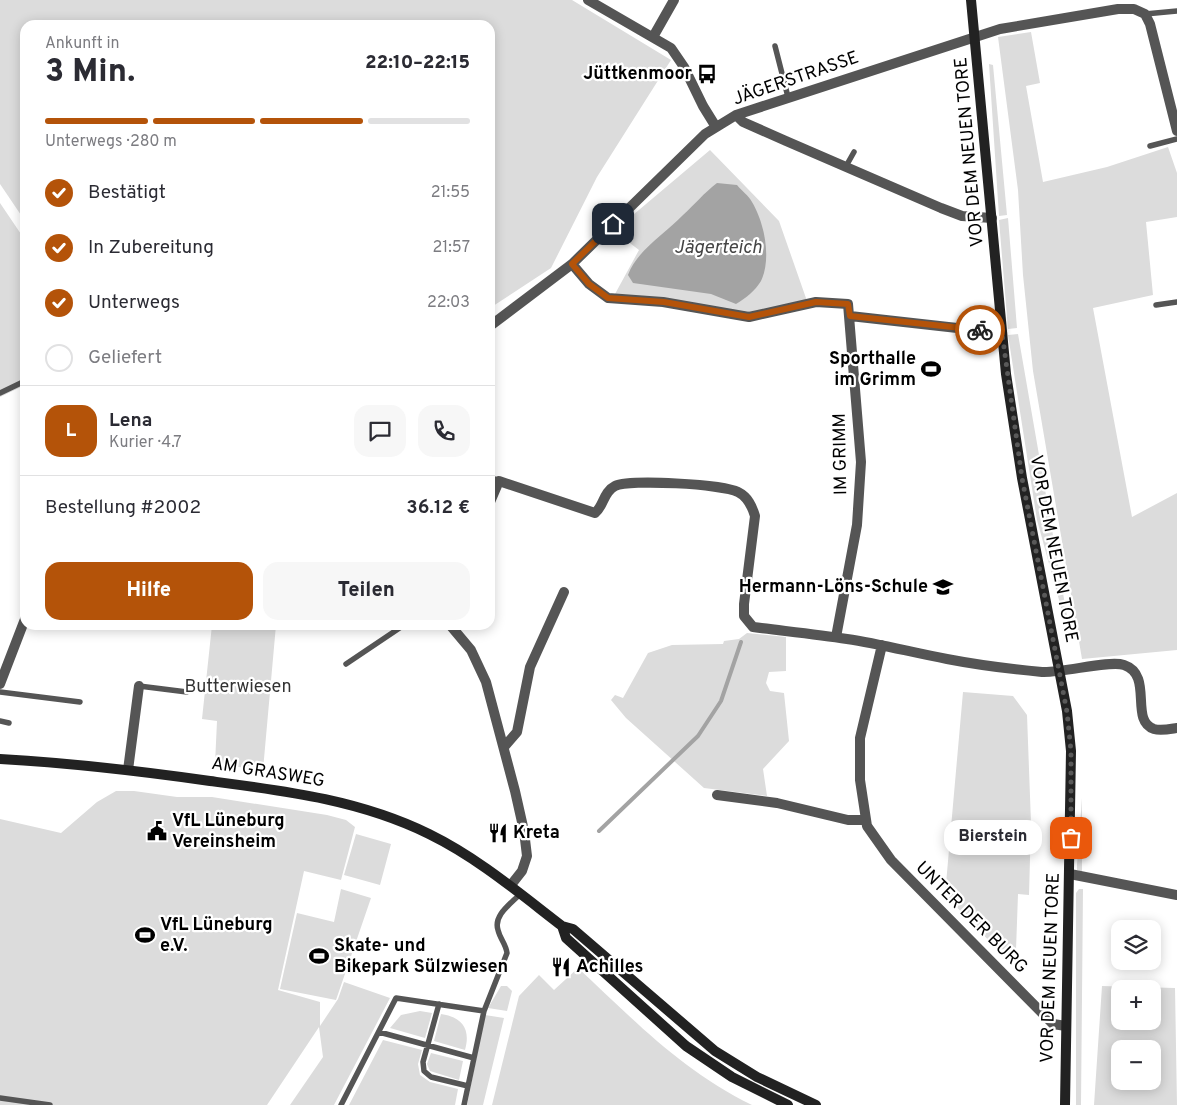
<!DOCTYPE html>
<html lang="de">
<meta charset="utf-8">
<style>
:root{--surface:#fff;--page:#f7f7f7;--text:#2b2b33;--muted:#7c7c81;--line:#e1e1e2;--accent:#b45309}
body{margin:0;font-family:Overpass,sans-serif;background:var(--page);color:var(--text);height:100vh;display:flex;flex-direction:column;font-size:19px;white-space:nowrap}
*{box-sizing:border-box;margin:0}
p{font-size:16px;color:var(--muted)}
.icon{flex:none;width:28px;height:28px;fill:none;stroke:currentColor;stroke-width:2;stroke-linecap:round;stroke-linejoin:round}
.map{position:relative;flex:1;overflow:hidden}
.panel{position:absolute;left:20px;top:20px;width:475px;height:610px;display:flex;flex-direction:column;background:var(--surface);border-radius:15px;box-shadow:0 2px 12px #0003}
.panel>*{flex:none}
.buttons{position:absolute;left:1111px;top:920px;display:grid;gap:10px}
.buttons a{display:grid;place-items:center;width:50px;height:50px;border-radius:10px;background:var(--surface);box-shadow:0 2px 12px #0003;font-size:25px}
.pin{position:absolute;display:grid;place-items:center;width:42px;height:42px;color:#fff;margin:-21px;border-radius:10px;box-shadow:0 2px 8px #0006}
.courier{position:absolute;display:grid;place-items:center;width:50px;height:50px;margin:-25px;border:4px solid #b45309;border-radius:50%;background:#fff;color:#222;box-shadow:0 1px 6px #0007}
.bubble{position:absolute;height:35px;border-radius:15px;background:var(--surface);box-shadow:0 2px 12px #0003;font-size:16px;font-weight:800;line-height:35px;text-align:center}
.head em{font-style:normal;font-weight:800}
.head div{display:flex;flex-direction:column-reverse}
.head{display:flex;align-items:center;justify-content:space-between;height:85px;padding:0 25px}
h1{font-size:32px;font-weight:800;line-height:38px}
.bar{display:grid;grid-template-columns:repeat(4,1fr);gap:8px 5px;align-content:center;height:60px;padding:0 25px}
.bar i{height:6px;border-radius:4px;background:var(--line)}
.bar .selected{background:var(--accent)}
.bar p{grid-column:span 4}
.line{display:flex;align-items:center;gap:12px;padding:0 25px;border-top:1px solid var(--line)}
.line div{flex:1}
.round{display:grid;place-items:center;flex:none;width:52px;height:52px;border-radius:15px;background:var(--page)}
ol{padding:0 25px;list-style:none}
li{display:flex;align-items:center;gap:15px;height:55px}
li p{margin-inline-start:auto}
li .icon{padding:5px;border-radius:50%;background:var(--accent);color:#fff;stroke-width:4}
li:last-child{color:var(--muted)}
li i{width:28px;height:28px;border:2px solid var(--line);border-radius:50%}
.button{display:flex;gap:10px;margin-top:auto;padding:10px 25px}
.button a{flex:1;height:58px;border-radius:15px;background:var(--accent);color:#fff;font-size:20px;font-weight:800;line-height:58px;text-align:center}
.button a+a{background:var(--page);color:var(--text)}
.map>svg:first-child{display:block}
.green{fill:#dcdcdc;fill-rule:evenodd}
.water{fill:#a3a3a3}
.lines{fill:none;stroke-linecap:round;stroke-linejoin:round}
.stream{stroke:#a3a3a3;stroke-width:4}
.lane{stroke:#555;stroke-width:5.5}
.street{stroke:#555;stroke-width:10}
.secondary{stroke:#222;stroke-width:10}
.done{stroke:#595959;stroke-width:5;stroke-dasharray:0 9}
.route{stroke:#b45309;stroke-width:6}
.labels{text-anchor:middle;dominant-baseline:central;stroke-width:4.5;stroke-linejoin:round;paint-order:stroke}
.poi-label{font-size:18px;font-weight:bold;fill:#000;stroke:#fff;text-anchor:start}
.street-label{font-size:18px;fill:#000;stroke:#fff}
.park-label{font-size:18px;fill:#333;stroke:#fff}
.water-label{font-size:19px;font-style:italic;fill:#444;stroke:#fff}
</style>
<div class="map">
<svg width="1177" height="1105" viewBox="0 0 1177 1105">
<rect width="100%" height="100%" fill="#fff"/>
<!-- green -->
<path class="green" d="M0 0H572L671 60 597 177 551 268 490 308V25H25V221L0 184Z
M1031 32 1040 83 1026 86 1043 182 1107 167 1168 147 1177 173V217L1146 222 1153 295 1093 308 1132 517 1177 493V650L1082 659 1033 371 1023 275 1018 190 998 37Z
M989 64 993 65 1007 215 999 216Z
M710 150 779 221 807 301 748 315 615 294 639 250 614 231Z
M0 203 25 240V385L0 397Z
M1008 218 1017 328 1008 329 999 220Z
M1018 334 1067 616 1064 618 1037 520 1008 335Z
M212 625H276L263 770 215 764 217 721 202 719Z
M747 633 786 637V671L769 672 766 683 770 691 784 693 789 741 763 769 767 796 704 788 626 718 611 700 615 695 623 698 648 653 672 645 723 644 724 641 739 639Z
M963 692 1013 696 1027 715 1031 823 1029 895 1018 894 1016 950 997 949 945 895Z
M116 791H134L177 797H212L327 815 346 820 355 827 341 880 304 871 278 990 320 1002V1026L338 999 344 982 390 998 334 1105H290L323 1057 319 1027 267 1105H0V819L61 833 97 802Z
M1082 798V872L1077 870V865Z
M356 834 391 844 380 885 344 875Z
M341 889 371 898 336 1000 280 989 297 913 334 922Z
M1079 889H1083L1081 1105H1076V893Z
M578 968C635 1021 681 1070 752 1105H492L519 996 539 975 554 990Z
M501 986H507L512 991 507 1011 488 1008Z
M1102 986 1175 988 1177 1105H1094ZM1120 989H1152V1021H1120ZM1120 1049H1152V1081H1120Z
M420 1011 432 1013 425 1038 390 1028 401 1015Z
M441 1014C462 1017 471 1029 465 1050L434 1041Z
M485 1015 504 1018 483 1105H467Z
M383 1040 422 1050 418 1064 420 1075 430 1082 458 1089 455 1105H349Z
M431 1053 463 1061 459 1080 430 1071 427 1064Z"/>
<!-- water -->
<path class="water" d="M717 183 737 185C741 190 749 196 752 202 764 222 772 258 761 281 755 291 746 298 736 304L711 294 633 283 628 275C637 250 665 234 683 215 695 204 704 193 717 183Z"/>
<g class="lines">
<!-- stream -->
<path class="stream" d="M599 831 698 736 721 701 741 642"/>
<!-- lane -->
<path class="lane" d="M1145 14 1177 11
M775 46 788 97
M1150 146 1177 139
M845 168 854 152
M1156 305 1177 302
M0 393 25 381
M490 477 499 481
M346 664 404 625
M139 686 187 692
M0 692 80 702
M0 721 9 723
M439 1004 423 1062 424 1071 431 1077 468 1086
M379 1032 474 1058
M0 1098 50 1105
M341 1105 396 998 484 1011
M464 1105 484 1011 507 953C506 944 500 939 498 930 493 915 512 903 521 893"/>
<!-- street -->
<path class="street" d="M588 0 671 48 684 67 703 106 716 127
M653 37 674 0
M736 115 743 122 786 141 941 208 962 216 992 218
M572 264 589 284 608 298 663 302 749 317 816 302 848 304 861 462 857 525 836 637
M850 316 1002 333
M490 326 572 264 705 134 736 115 1000 29 1118 9H1134L1145 14 1150 24 1177 131
M490 502 499 481 595 513C604 506 603 492 615 486 629 479 723 484 738 492 748 497 752 506 755 516L744 604V616L753 627C784 631 816 634 847 639 881 644 914 653 947 659 978 665 1010 669 1042 672 1064 673 1109 660 1124 665 1154 675 1129 721 1154 729 1161 731 1170 729 1177 728
M450 625 471 650 486 682 515 791 524 831 527 856 522 871 511 885
M882 645 860 738V780L867 826 891 860 1053 1024 1066 1026
M0 684 25 619
M504 747 517 732 530 667 564 592
M128 770 139 686
M717 795 777 803 848 820H865
M1070 874 1177 895"/>
<!-- secondary -->
<path class="secondary" d="M971 0 1006 374 1022 478 1067 711 1071 751 1065 1105
M0 759C71 763 140 771 210 781 286 791 360 800 429 834 478 858 519 893 562 926L573 929 715 1051 757 1077 816 1105
M562 926 566 938 686 1046 732 1077 788 1105"/>
</g>
<g class="lines">
<!-- done -->
<path class="done" d="M980 330 1002 333 1022 478 1067 712 1071 751V838"/>
<!-- route -->
<path class="route" d="M613 224 572 264 589 284 608 298 664 302 749 317 816 302 848 304 850 316 980 330"/>
</g>
<!-- icons -->
<defs>
<symbol id="bus-bare" viewBox="-9 -9 18 18"><path d="M-5-6H5V4H4V6H2V4H-2V6H-4V4H-5ZM-3.5-4V0h7V-4ZM-3.5 1.2v1.5H-2V1.2ZM2 1.2v1.5H3.5V1.2Z" fill="#000" stroke="#fff" stroke-width="2.5" paint-order="stroke"/></symbol>
<symbol id="stadium-bare" viewBox="-9 -9 18 18"><path d="M0-5a6.5 5 0 1 0 0 10a6.5 5 0 1 0 0-10ZM-3.5-1.8h7v3.6h-7Z" fill="#000" stroke="#fff" stroke-width="2.5" paint-order="stroke"/></symbol>
<symbol id="school-bare" viewBox="-9 -9 18 18"><path d="M0-5L7-2L0 1L-7-2ZM-4 1L0 2.5L4 1V4Q0 6-4 4Z" fill="#000" stroke="#fff" stroke-width="2.5" paint-order="stroke"/></symbol>
<symbol id="civic-bare" viewBox="-9 -9 18 18"><path d="M-.6-6.5H3V-4.5H.6V-3L4-1V1h2V6H-6V1h2V-1L-.6-3ZM-1.2 2.5V6h2.4V2.5Z" fill="#000" stroke="#fff" stroke-width="2.5" paint-order="stroke"/></symbol>
<symbol id="restaurant-bare" viewBox="-9 -9 18 18"><path d="M-5-6h1v4h1v-4h1v4h1v-4h1v5L-1.5 .5V6h-2V.5L-5-1ZM5-6V6H3V1.5H1.5Q1.5-4 5-6Z" fill="#000" stroke="#fff" stroke-width="2.5" paint-order="stroke"/></symbol>
</defs>
<g fill-rule="evenodd">
<use href="#bus-bare" x="693" y="60" width="28" height="28"/>
<use href="#stadium-bare" x="917" y="355" width="28" height="28"/>
<use href="#school-bare" x="929" y="573" width="28" height="28"/>
<use href="#civic-bare" x="143" y="817" width="28" height="28"/>
<use href="#restaurant-bare" x="484" y="819" width="28" height="28"/>
<use href="#stadium-bare" x="131" y="921" width="28" height="28"/>
<use href="#stadium-bare" x="305" y="942" width="28" height="28"/>
<use href="#restaurant-bare" x="547" y="953" width="28" height="28"/>
</g>
<g class="labels">
<!-- poi labels -->
<g class="poi-label">
<text x="692" y="74" text-anchor="end">Jüttkenmoor</text>
<text x="916" y="359" text-anchor="end">Sporthalle<tspan x="916" dy="21">im Grimm</tspan></text>
<text x="928" y="587" text-anchor="end">Hermann-Löns-Schule</text>
<text x="172" y="821">VfL Lüneburg<tspan x="172" dy="21">Vereinsheim</tspan></text>
<text x="513" y="833">Kreta</text>
<text x="160" y="925">VfL Lüneburg<tspan x="160" dy="21">e.V.</tspan></text>
<text x="334" y="946">Skate- und<tspan x="334" dy="21">Bikepark Sülzwiesen</tspan></text>
<text x="576" y="967">Achilles</text>
</g>
<!-- street labels -->
<g class="street-label">
<text transform="translate(796 79) rotate(-19)">JÄGERSTRASSE</text>
<text transform="translate(970 152) rotate(-95)">VOR DEM NEUEN TORE</text>
<text transform="translate(841 454) rotate(-91)">IM GRIMM</text>
<text transform="translate(1053 549) rotate(79)">VOR DEM NEUEN TORE</text>
<text transform="translate(268 773) rotate(9)">AM GRASWEG</text>
<text transform="translate(971 918) rotate(45)">UNTER DER BURG</text>
<text transform="translate(1051 968) rotate(-88)">VOR DEM NEUEN TORE</text>
</g>
<!-- park labels -->
<g class="park-label">
<text x="238" y="687">Butterwiesen</text>
</g>
<!-- water labels -->
<g class="water-label">
<text x="718" y="248">Jägerteich</text>
</g>
</g>
</svg>
<div class="buttons">
<a><svg class="icon" aria-label="layers" viewBox="0 0 24 24"><path d="M12 4l9 5-9 5-9-5zM3 14l9 5 9-5"/></svg></a>
<a>+</a>
<a>−</a>
</div>
<div class="pin" style="left:1071px;top:838px;background:#ea580c"><svg class="icon" aria-label="bag" viewBox="0 0 24 24"><path d="M5 8h14l-1 12H6zM9 8a3 3 0 0 1 6 0"/></svg></div>
<div class="pin" style="left:613px;top:224px;background:#1f2937"><svg class="icon" aria-label="home" viewBox="0 0 24 24"><path d="M3 11l9-7 9 7M6 9v11h12V9"/></svg></div>
<div class="courier" style="left:980px;top:330px"><svg class="icon" aria-label="bike" viewBox="0 0 24 24"><circle cx="6" cy="16" r="4"/><circle cx="18" cy="16" r="4"/><path d="M6 16l4-8h5l3 8M10 8l3 8H6M13 5h3"/></svg></div>
<div class="bubble" style="left:944px;top:820px;width:98px">Bierstein</div>
<section class="panel">
<div class="head"><div><h1>3 Min.</h1><p>Ankunft in</p></div><em>22:10–22:15</em></div>
<div class="bar"><i class="selected"></i><i class="selected"></i><i class="selected"></i><i></i><p>Unterwegs · 280 m</p></div>
<ol>
<li><svg class="icon" aria-label="check" viewBox="0 0 24 24"><path d="M5 12l5 5 9-10"/></svg>Bestätigt<p>21:55</p></li>
<li><svg class="icon" aria-label="check" viewBox="0 0 24 24"><path d="M5 12l5 5 9-10"/></svg>In Zubereitung<p>21:57</p></li>
<li><svg class="icon" aria-label="check" viewBox="0 0 24 24"><path d="M5 12l5 5 9-10"/></svg>Unterwegs<p>22:03</p></li>
<li><i></i>Geliefert</li>
</ol>
<div class="line" style="height:90px"><b class="round" style="background:var(--accent);color:#fff">L</b><div><b>Lena</b><p>Kurier · 4.7</p></div><a class="round"><svg class="icon" aria-label="chat" viewBox="0 0 24 24"><path d="M4 5h16v11H9l-5 4z"/></svg></a><a class="round"><svg class="icon" aria-label="phone" viewBox="0 0 24 24"><path d="M5 4h4l2 5-3 2q2 4 5 5l2-3 5 2v4C11 20 4 13 5 4z"/></svg></a></div>
<div class="line" style="height:65px"><div>Bestellung #2002</div><b>36.12 €</b></div>
<div class="button"><a>Hilfe</a><a>Teilen</a></div>
</section>
</div>
